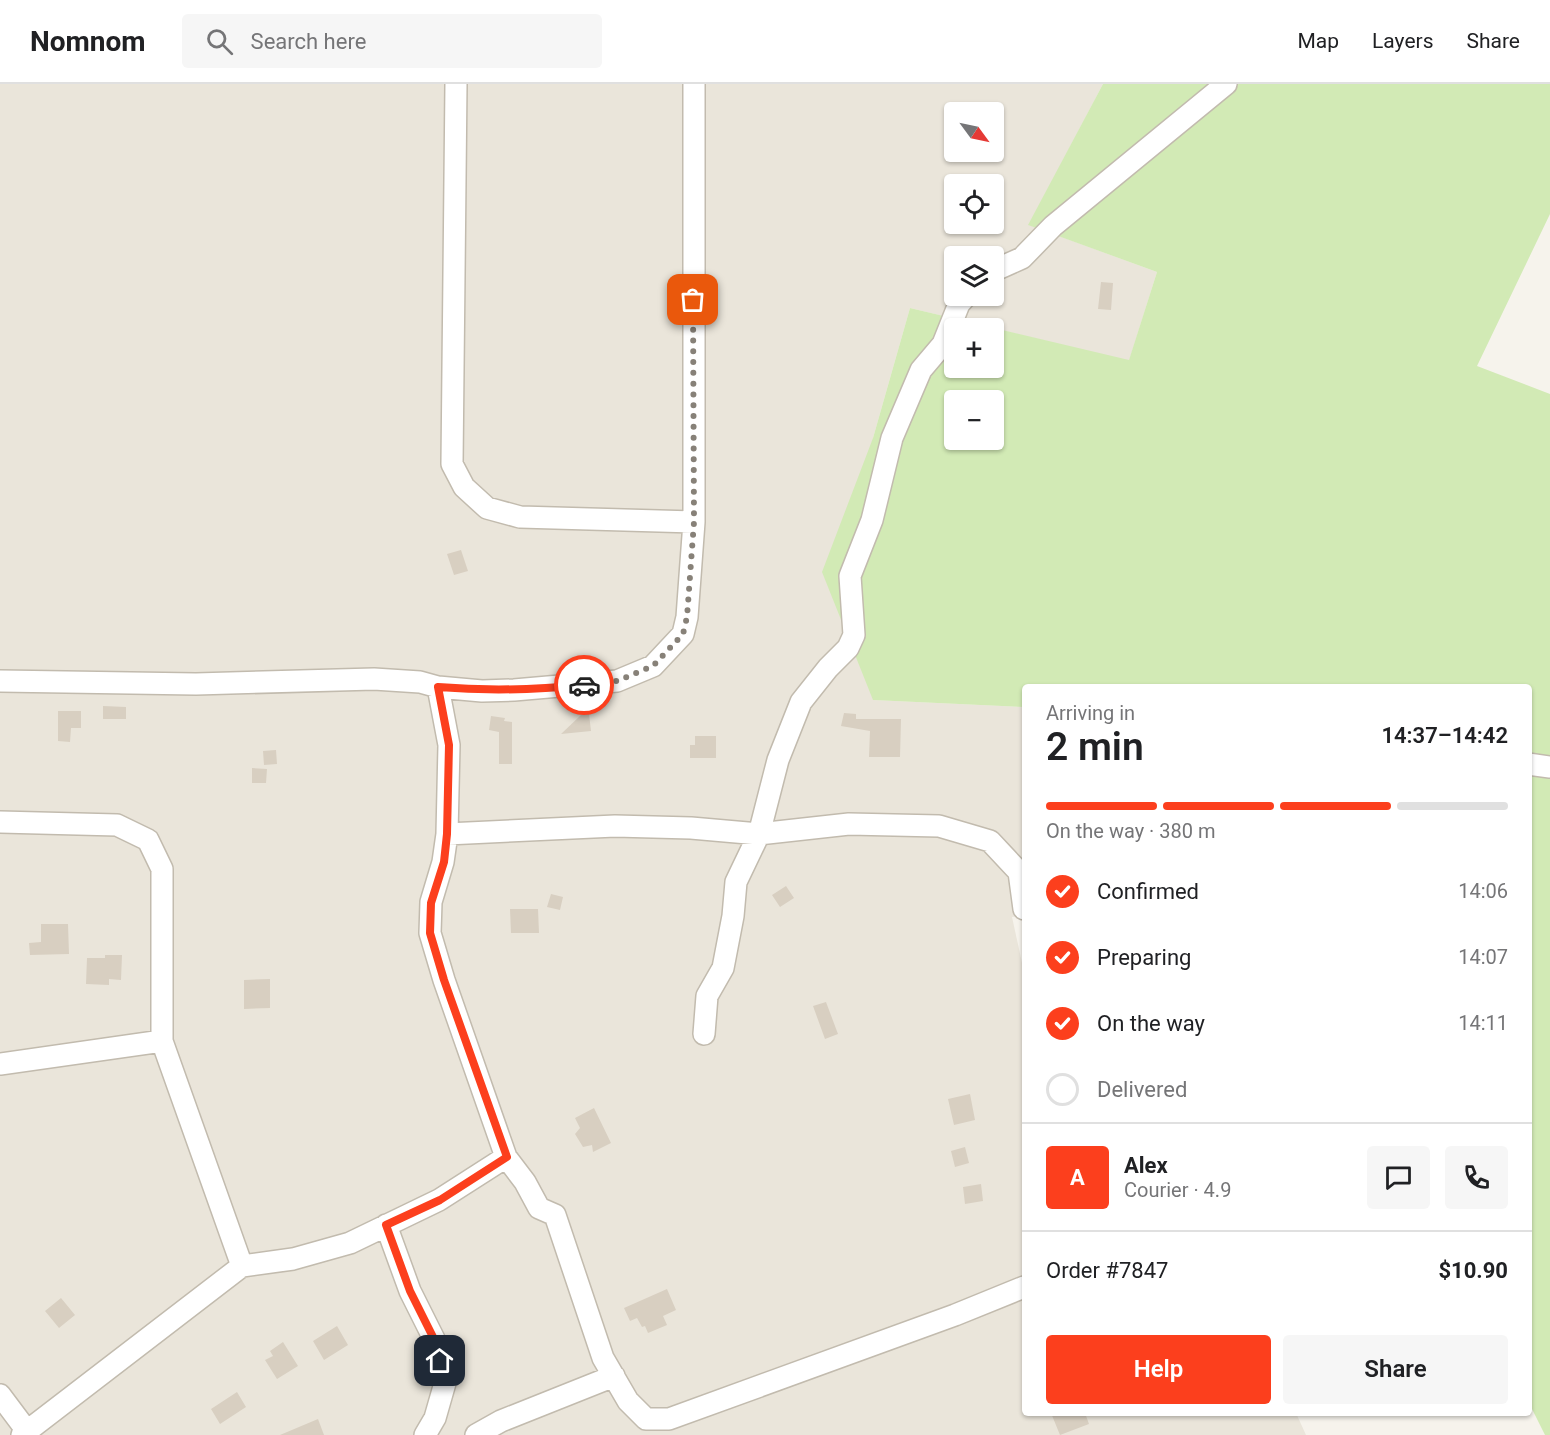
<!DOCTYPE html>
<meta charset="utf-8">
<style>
:root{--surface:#fff;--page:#f6f6f6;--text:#202124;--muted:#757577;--line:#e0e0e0;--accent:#fc3f1d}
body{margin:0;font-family:Roboto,sans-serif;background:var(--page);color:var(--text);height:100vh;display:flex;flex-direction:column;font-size:22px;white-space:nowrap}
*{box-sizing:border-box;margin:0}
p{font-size:20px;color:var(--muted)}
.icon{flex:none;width:33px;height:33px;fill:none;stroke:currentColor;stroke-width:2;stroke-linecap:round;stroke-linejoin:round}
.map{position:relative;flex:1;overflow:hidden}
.drawer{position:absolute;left:1022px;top:600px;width:510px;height:732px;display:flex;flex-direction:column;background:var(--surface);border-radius:6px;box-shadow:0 2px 4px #0004}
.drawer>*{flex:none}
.needle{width:39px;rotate:123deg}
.fabs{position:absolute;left:944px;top:18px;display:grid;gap:12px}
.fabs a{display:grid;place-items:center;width:60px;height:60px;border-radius:6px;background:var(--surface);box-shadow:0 2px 4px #0004;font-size:30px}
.pin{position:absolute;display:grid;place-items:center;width:51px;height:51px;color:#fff;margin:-26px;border-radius:12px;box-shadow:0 3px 9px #0006}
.courier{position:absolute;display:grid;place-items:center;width:60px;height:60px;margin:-30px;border:4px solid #fc3f1d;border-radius:50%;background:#fff;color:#222;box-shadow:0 2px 8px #0007}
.head em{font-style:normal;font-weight:600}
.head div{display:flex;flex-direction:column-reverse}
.head{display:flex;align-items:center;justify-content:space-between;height:102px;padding:0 24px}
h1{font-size:39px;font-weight:600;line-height:45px}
.bar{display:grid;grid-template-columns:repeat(4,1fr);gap:9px 6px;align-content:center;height:72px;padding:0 24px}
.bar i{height:8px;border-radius:4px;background:var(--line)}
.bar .on{background:var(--accent)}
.bar p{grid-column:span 4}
.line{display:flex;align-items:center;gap:15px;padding:0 24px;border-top:2px solid var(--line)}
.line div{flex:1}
.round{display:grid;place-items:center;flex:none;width:63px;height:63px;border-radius:6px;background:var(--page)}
ol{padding:0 24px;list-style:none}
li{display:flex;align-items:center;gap:18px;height:66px}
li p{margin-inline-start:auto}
li .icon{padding:6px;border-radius:50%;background:var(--accent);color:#fff;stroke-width:4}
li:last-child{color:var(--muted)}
li i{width:33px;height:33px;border:3px solid var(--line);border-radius:50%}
.primary-button{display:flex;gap:12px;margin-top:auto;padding:12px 24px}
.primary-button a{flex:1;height:69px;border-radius:6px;background:var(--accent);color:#fff;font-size:24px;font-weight:600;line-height:69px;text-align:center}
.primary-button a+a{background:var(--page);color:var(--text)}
header{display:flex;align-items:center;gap:36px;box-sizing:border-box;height:84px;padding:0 30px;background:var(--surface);border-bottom:2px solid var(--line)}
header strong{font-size:28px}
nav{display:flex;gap:33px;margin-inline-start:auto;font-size:21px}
.search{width:420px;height:54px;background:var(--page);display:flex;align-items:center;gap:15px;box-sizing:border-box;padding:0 21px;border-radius:6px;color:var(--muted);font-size:22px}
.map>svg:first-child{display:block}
.residential{fill:#eae5da;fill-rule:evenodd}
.green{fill:#d2eab5;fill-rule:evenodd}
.building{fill:#d8cfc1}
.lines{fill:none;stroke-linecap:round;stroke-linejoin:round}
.minor-casing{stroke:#c2bbae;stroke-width:24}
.minor{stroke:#fff;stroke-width:21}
.done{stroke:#878178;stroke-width:6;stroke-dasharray:0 10.8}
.route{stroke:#fc3f1d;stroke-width:8}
</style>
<header>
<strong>Nomnom</strong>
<div class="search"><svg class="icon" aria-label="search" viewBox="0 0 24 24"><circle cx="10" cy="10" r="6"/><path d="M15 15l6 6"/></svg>Search here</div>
<nav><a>Map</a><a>Layers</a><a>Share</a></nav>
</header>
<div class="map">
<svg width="1550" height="1351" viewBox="0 0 1550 1351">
<rect width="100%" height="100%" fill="#f6f3ec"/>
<!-- residential -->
<path class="residential" d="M0 0H1103L1029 141 1157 188 1129 277 910 224 873 354V616L1024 623V831L1012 833 1024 888V1329H1296L1306 1351H0ZM954 28H993V68H954ZM954 100H993V140H954ZM954 172H993V212H954Z"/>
<!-- green -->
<path class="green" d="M1103 0H1550V130L1477 282 1550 310V1351H1545L1528 1317V603H1024V623L873 616 822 488 873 354 910 224 1129 276 1157 188 1028 141ZM954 244H993V284H954ZM954 316H993V356H954Z"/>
<!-- building -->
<path class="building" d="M1101 198 1113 199 1111 226 1098 225Z
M461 466 468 487 454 491 447 470Z
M103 622 126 623V635H103Z
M58 627H81V644H71L70 658 58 657Z
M844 629 856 630V635H901L900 673H869L870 647 841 642Z
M589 630 591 647 561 650 581 631Z
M491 632 505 634 504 637 512 638V680H499V648L489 646Z
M695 652H716V674H690V661H695Z
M276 666 277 680 264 681 263 667Z
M252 684 267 685 266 699H252Z
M786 802 794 814 780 823 772 811Z
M551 810 563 813 560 826 547 823Z
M510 825H538L539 849H511Z
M41 840H68L69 870 30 871 29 859 41 858Z
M105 871H122L121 896 109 895V901L86 900 87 874H105Z
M270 895V924L244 925V896Z
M826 918 838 950 825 955 813 922Z
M970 1010 975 1036 954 1041 948 1015Z
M594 1024 611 1059 593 1068 592 1061 583 1063 575 1050 580 1044 575 1034Z
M965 1063 969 1079 955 1083 951 1067Z
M981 1100 983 1117 965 1120 963 1103Z
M667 1205 676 1226 663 1232 667 1241 648 1249 645 1242 642 1243 637 1234 630 1237 624 1224Z
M61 1214 75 1231 59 1244 45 1227Z
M337 1242 348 1261 324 1276 313 1257Z
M283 1258 298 1282 277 1295 265 1276 273 1272 270 1267Z
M237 1308 246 1323 220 1340 211 1325Z
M1051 1329H1085L1089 1340 1060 1351Z
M318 1335 324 1351H280Z"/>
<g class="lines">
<defs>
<path id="minor" d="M456 0 452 380 464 403 487 424 520 433 694 438
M993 187 1022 174 1053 142 1226 0
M0 597 196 600 374 595 420 598 438 603 449 661 447 750 443 778 431 818 430 849 444 896 506 1073 525 1098 539 1124 555 1131 603 1274 628 1317 646 1335H669L955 1231 1024 1203
M438 603 482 607 514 606 617 597 653 582 683 550 687 533 694 438V0
M1528 680 1550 683
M0 738 117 741 148 756 162 785V957L242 1182 22 1351
M447 750 615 742 691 744 759 750 849 740 939 742 990 757 1019 788 1024 825
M704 950 707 912 723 884 733 832 736 798 759 750 778 676 801 618 828 584 848 564 854 551 850 492 872 436 892 354 921 286 943 260 959 220 966 212
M0 980 162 957
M386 1141 410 1207 434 1255 445 1299 435 1334 425 1351
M242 1182 293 1175 350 1159 439 1116 506 1073
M0 1311 27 1347
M476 1351 501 1337 614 1292"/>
</defs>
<!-- minor casing -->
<use href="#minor" class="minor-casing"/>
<!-- minor -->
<use href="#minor" class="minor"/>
</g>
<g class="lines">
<!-- done -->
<path class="done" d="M584 601 617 597 653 582 683 550 687 533 694 438 693 216"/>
<!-- route -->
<path class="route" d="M440 1277 434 1255 410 1207 386 1141 440 1116 507 1073 444 896 430 849 431 819 444 778 447 750 449 661 438 603C487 607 535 606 584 601"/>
</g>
</svg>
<div class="fabs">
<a><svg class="needle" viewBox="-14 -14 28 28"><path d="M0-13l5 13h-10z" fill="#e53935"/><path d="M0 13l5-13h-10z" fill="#757577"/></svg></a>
<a><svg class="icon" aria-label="locate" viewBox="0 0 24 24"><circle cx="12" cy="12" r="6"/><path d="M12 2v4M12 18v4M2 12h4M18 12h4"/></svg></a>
<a><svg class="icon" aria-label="layers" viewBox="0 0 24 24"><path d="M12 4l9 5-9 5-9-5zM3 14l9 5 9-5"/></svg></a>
<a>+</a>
<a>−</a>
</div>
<div class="pin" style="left:693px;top:216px;background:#ea580c"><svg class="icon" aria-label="bag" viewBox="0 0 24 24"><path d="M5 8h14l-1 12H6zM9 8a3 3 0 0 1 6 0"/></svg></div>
<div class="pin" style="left:440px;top:1277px;background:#1f2937"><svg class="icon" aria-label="home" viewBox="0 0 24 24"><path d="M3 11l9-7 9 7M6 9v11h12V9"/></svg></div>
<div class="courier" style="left:584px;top:601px"><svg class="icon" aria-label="car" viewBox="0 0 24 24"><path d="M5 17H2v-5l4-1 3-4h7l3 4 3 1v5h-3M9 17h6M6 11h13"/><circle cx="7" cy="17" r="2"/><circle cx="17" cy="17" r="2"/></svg></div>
<section class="drawer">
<div class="head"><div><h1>2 min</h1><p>Arriving in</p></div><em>14:37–14:42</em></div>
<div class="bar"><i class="on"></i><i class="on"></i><i class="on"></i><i></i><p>On the way · 380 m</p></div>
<ol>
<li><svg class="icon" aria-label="check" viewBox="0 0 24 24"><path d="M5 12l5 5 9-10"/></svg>Confirmed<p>14:06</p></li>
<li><svg class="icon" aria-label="check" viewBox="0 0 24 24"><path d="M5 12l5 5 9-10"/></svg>Preparing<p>14:07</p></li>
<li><svg class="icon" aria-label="check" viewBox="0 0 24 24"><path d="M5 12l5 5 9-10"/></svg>On the way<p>14:11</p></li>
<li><i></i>Delivered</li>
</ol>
<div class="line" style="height:108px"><b class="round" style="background:var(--accent);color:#fff">A</b><div><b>Alex</b><p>Courier · 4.9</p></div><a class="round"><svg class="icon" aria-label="chat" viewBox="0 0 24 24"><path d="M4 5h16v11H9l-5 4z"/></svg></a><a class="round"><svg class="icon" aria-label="phone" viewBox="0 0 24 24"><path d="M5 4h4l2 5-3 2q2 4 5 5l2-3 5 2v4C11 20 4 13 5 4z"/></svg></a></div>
<div class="line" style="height:78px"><div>Order #7847</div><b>$10.90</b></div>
<div class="primary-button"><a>Help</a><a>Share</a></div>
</section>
</div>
